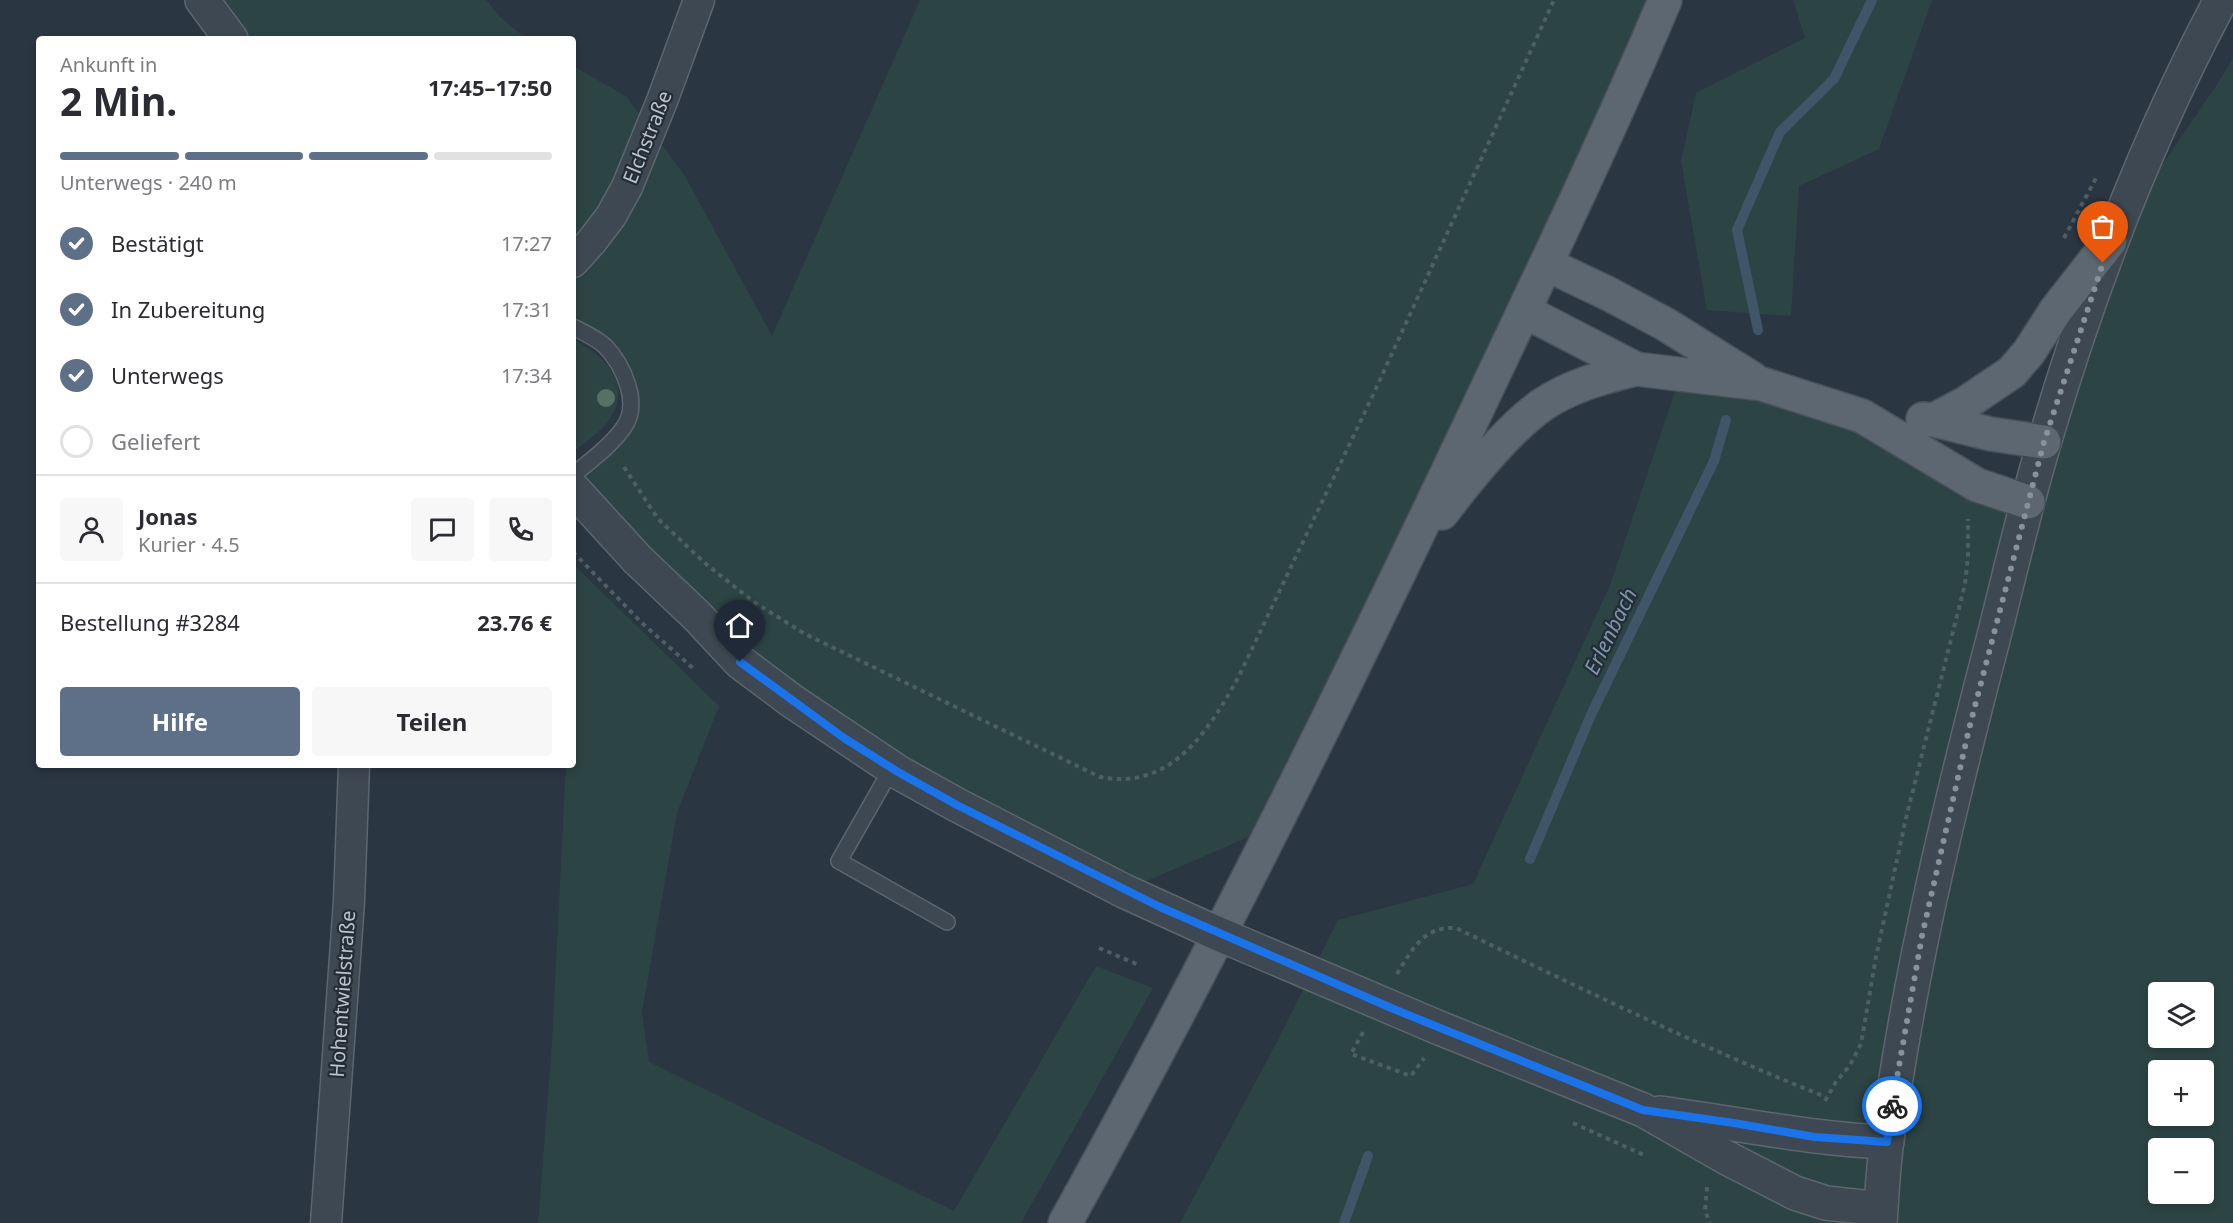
<!DOCTYPE html>
<html lang="de">
<meta charset="utf-8">
<style>
:root{--surface:#fff;--page:#f7f7f7;--text:#2b2b33;--muted:#7c7c81;--line:#e1e1e2;--accent:#5e6f88}
body{margin:0;font-family:"Noto Sans",sans-serif;background:var(--page);color:var(--text);height:100vh;display:flex;flex-direction:column;font-size:22px;white-space:nowrap}
*{box-sizing:border-box;margin:0}
p{font-size:20px;color:var(--muted)}
.icon{flex:none;width:33px;height:33px;fill:none;stroke:currentColor;stroke-width:2;stroke-linecap:round;stroke-linejoin:round}
.map{position:relative;flex:1;overflow:hidden}
.sheet{position:absolute;left:36px;top:36px;width:540px;height:732px;display:flex;flex-direction:column;background:var(--surface);border-radius:6px;box-shadow:0 3px 9px #0003}
.sheet>*{flex:none}
.buttons{position:absolute;left:2148px;top:982px;display:grid;gap:12px}
.buttons a{display:grid;place-items:center;width:66px;height:66px;border-radius:6px;background:var(--surface);box-shadow:0 3px 9px #0003;font-size:30px}
.pin{position:absolute;display:grid;place-items:center;width:51px;height:51px;color:#fff;margin:-62px -26px;border-radius:50% 50% 50% 0;rotate:-45deg;box-shadow:0 0 6px #0007}
.pin .icon{rotate:45deg}
.courier{position:absolute;display:grid;place-items:center;width:60px;height:60px;margin:-30px;border:4px solid #1a73e8;border-radius:50%;background:#fff;color:#222;box-shadow:0 2px 8px #0007}
.overview em{font-style:normal;font-weight:700}
.overview div{display:flex;flex-direction:column-reverse}
.overview{display:flex;align-items:center;justify-content:space-between;height:102px;padding:0 24px}
h1{font-size:39px;font-weight:700;line-height:45px}
.bar{display:grid;grid-template-columns:repeat(4,1fr);gap:9px 6px;align-content:center;height:72px;padding:0 24px}
.bar i{height:8px;border-radius:4px;background:var(--line)}
.bar .on{background:var(--accent)}
.bar p{grid-column:span 4}
.line{display:flex;align-items:center;gap:15px;padding:0 24px;border-top:2px solid var(--line)}
.line div{flex:1}
.round{display:grid;place-items:center;flex:none;width:63px;height:63px;border-radius:6px;background:var(--page)}
ol{padding:0 24px;list-style:none}
li{display:flex;align-items:center;gap:18px;height:66px}
li p{margin-inline-start:auto}
li .icon{padding:6px;border-radius:50%;background:var(--accent);color:#fff;stroke-width:4}
li:last-child{color:var(--muted)}
li i{width:33px;height:33px;border:3px solid var(--line);border-radius:50%}
.button{display:flex;gap:12px;margin-top:auto;padding:12px 24px}
.button a{flex:1;height:69px;border-radius:6px;background:var(--accent);color:#fff;font-size:24px;font-weight:700;line-height:69px;text-align:center}
.button a+a{background:var(--page);color:var(--text)}
.map>svg:first-child{display:block}
.green{fill:#2d4444;fill-rule:evenodd}
.lines{fill:none;stroke-linecap:round;stroke-linejoin:round}
.stream{stroke:#415569;stroke-width:10}
.service-casing{stroke:#5c666f;stroke-width:18}
.minor-casing{stroke:#5c666f;stroke-width:33}
.tertiary-casing{stroke:#5c666f;stroke-width:36}
.primary-casing{stroke:#48515b;stroke-width:36}
.path{stroke:#4c6061;stroke-width:4;stroke-dasharray:4.5 4.5;stroke-linecap:butt}
.service{stroke:#3e4852;stroke-width:15}
.minor{stroke:#3e4852;stroke-width:30}
.tertiary{stroke:#3e4852;stroke-width:33}
.primary{stroke:#5c6771;stroke-width:33}
.tertiary-bridge-casing{stroke:#5c666f;stroke-width:36;stroke-linecap:butt}
.tertiary-bridge{stroke:#3e4852;stroke-width:33}
.tree{fill:#577065}
.done{stroke:#88929b;stroke-width:6;stroke-dasharray:0 10.8}
.route{stroke:#1a73e8;stroke-width:8}
.labels{text-anchor:middle;dominant-baseline:central;stroke-width:4.5;stroke-linejoin:round;paint-order:stroke}
.street-label{font-size:20px;fill:#bbc3cb;stroke:#232d37}
.water-label{font-size:21px;font-style:italic;fill:#7f95ab;stroke:#232d37}
</style>
<div class="map">
<svg width="2233" height="1223" viewBox="0 0 2233 1223">
<rect width="100%" height="100%" fill="#2a3642"/>
<!-- green -->
<path class="green" d="M202 0H486L500 17 527 39H231Z
M920 0H1665L1274 826 1124 891 844 738 573 489 588 463 631 409 619 365 573 327V66L626 96 685 176 772 336Z
M1793 0H1932L1879 149 1799 186 1791 316 1707 310 1681 161 1696 93 1805 38Z
M2233 58V1223H1180L1277 1042 1338 920 1473 884 1610 585 1687 356 2028 502 2110 241 2218 83ZM2158 993H2204V1038H2158ZM2158 1071H2204V1116H2158ZM2158 1149H2204V1194H2158Z
M573 339C602 354 633 382 611 417 603 431 585 442 573 452Z
M576 567 719 706 677 813 642 1012 649 1062 954 1211 1096 966 1153 988 1021 1223H538L552 1044 566 765H573V622Z"/>
<g class="lines">
<!-- stream -->
<path class="stream" d="M1758 330 1737 230 1780 132 1834 79 1872 0
M1530 859 1591 715 1714 461 1726 420
M1344 1223 1368 1156"/>
<defs>
<path id="service" d="M573 327C583 332 596 338 605 346 623 365 641 403 624 427 611 446 590 461 573 475
M892 768 839 861 947 922"/>
<path id="minor" d="M573 262 592 241 611 216 627 187 662 101 699 0
M326 1223 349 901 354 765"/>
<path id="tertiary" d="M202 0 231 39
M573 489 638 560 697 616 740 662 792 701 898 772 957 805 1124 891
M1437 1027 1643 1110 1725 1157 1795 1193 1826 1203 1881 1209
M1660 1113C1735 1123 1810 1139 1887 1142
M1880 1223C1882 1195 1883 1168 1887 1140 1910 968 1951 800 1995 632 2011 568 2026 503 2045 440 2090 287 2146 140 2221 0"/>
<path id="primary" d="M1546 264 1609 294 1665 324 1753 379
M1524 311 1636 369 1762 384 1862 416 1977 485 2028 502
M1923 419 1934 420 1991 434 2044 442
M1934 420 1966 403 2012 372 2029 352 2056 310 2110 241
M1442 513C1467 480 1508 429 1542 405 1570 386 1603 377 1636 369
M1065 1223C1208 966 1339 701 1465 435 1533 291 1603 147 1665 0"/>
</defs>
<!-- service casing -->
<use href="#service" class="service-casing"/>
<!-- minor casing -->
<use href="#minor" class="minor-casing"/>
<!-- tertiary casing -->
<use href="#tertiary" class="tertiary-casing"/>
<!-- primary casing -->
<use href="#primary" class="primary-casing"/>
<!-- path -->
<path class="path" d="M2064 238 2096 178
M624 467 658 519 706 564 754 602 805 634 1100 777C1172 791 1209 730 1239 676L1373 395 1554 0
M573 552 641 622 695 670
M1099 948 1139 965
M1397 974C1412 949 1424 926 1456 928 1578 987 1700 1047 1826 1097
M1363 1032 1351 1054 1411 1076 1424 1058
M1825 1101 1836 1082 1850 1065 1861 1044 1876 957 1906 818 1965 584 1968 556V519
M1573 1123 1646 1156
M1707 1187 1705 1211 1710 1223"/>
<!-- service -->
<use href="#service" class="service"/>
<!-- minor -->
<use href="#minor" class="minor"/>
<!-- tertiary -->
<use href="#tertiary" class="tertiary"/>
<!-- primary -->
<use href="#primary" class="primary"/>
<defs>
<path id="tertiary-bridge" d="M1124 891 1214 932 1437 1027"/>
</defs>
<!-- tertiary-bridge casing -->
<use href="#tertiary-bridge" class="tertiary-bridge-casing"/>
<!-- tertiary-bridge -->
<use href="#tertiary-bridge" class="tertiary-bridge"/>
</g>
<!-- trees -->
<circle class="tree" cx="606" cy="398" r="9"/>
<g class="lines">
<!-- done -->
<path class="done" d="M1892 1106 1922 936 1969 729 2044 442 2103 263"/>
<!-- route -->
<path class="route" d="M740 662 844 738 898 772 957 805 1160 907 1396 1010 1643 1110 1734 1123 1815 1137 1887 1142 1892 1106"/>
</g>
<g class="labels">
<!-- street labels -->
<g class="street-label">
<text transform="translate(647 137) rotate(-68)">Elchstraße</text>
<text transform="translate(342 994) rotate(-86)">Hohentwielstraße</text>
</g>
<!-- water labels -->
<g class="water-label">
<text transform="translate(1610 631) rotate(-64)">Erlenbach</text>
</g>
</g>
</svg>
<div class="buttons">
<a><svg class="icon" aria-label="layers" viewBox="0 0 24 24"><path d="M12 4l9 5-9 5-9-5zM3 14l9 5 9-5"/></svg></a>
<a>+</a>
<a>−</a>
</div>
<div class="pin" style="left:2103px;top:263px;background:#ea580c"><svg class="icon" aria-label="bag" viewBox="0 0 24 24"><path d="M5 8h14l-1 12H6zM9 8a3 3 0 0 1 6 0"/></svg></div>
<div class="pin" style="left:740px;top:662px;background:#1f2937"><svg class="icon" aria-label="home" viewBox="0 0 24 24"><path d="M3 11l9-7 9 7M6 9v11h12V9"/></svg></div>
<div class="courier" style="left:1892px;top:1106px"><svg class="icon" aria-label="bike" viewBox="0 0 24 24"><circle cx="6" cy="16" r="4"/><circle cx="18" cy="16" r="4"/><path d="M6 16l4-8h5l3 8M10 8l3 8H6M13 5h3"/></svg></div>
<section class="sheet">
<div class="overview"><div><h1>2 Min.</h1><p>Ankunft in</p></div><em>17:45–17:50</em></div>
<div class="bar"><i class="on"></i><i class="on"></i><i class="on"></i><i></i><p>Unterwegs · 240 m</p></div>
<ol>
<li><svg class="icon" aria-label="check" viewBox="0 0 24 24"><path d="M5 12l5 5 9-10"/></svg>Bestätigt<p>17:27</p></li>
<li><svg class="icon" aria-label="check" viewBox="0 0 24 24"><path d="M5 12l5 5 9-10"/></svg>In Zubereitung<p>17:31</p></li>
<li><svg class="icon" aria-label="check" viewBox="0 0 24 24"><path d="M5 12l5 5 9-10"/></svg>Unterwegs<p>17:34</p></li>
<li><i></i>Geliefert</li>
</ol>
<div class="line" style="height:108px"><a class="round"><svg class="icon" aria-label="person" viewBox="0 0 24 24"><circle cx="12" cy="8" r="4"/><path d="M4 21q1-7 8-7t8 7"/></svg></a><div><b>Jonas</b><p>Kurier · 4.5</p></div><a class="round"><svg class="icon" aria-label="chat" viewBox="0 0 24 24"><path d="M4 5h16v11H9l-5 4z"/></svg></a><a class="round"><svg class="icon" aria-label="phone" viewBox="0 0 24 24"><path d="M5 4h4l2 5-3 2q2 4 5 5l2-3 5 2v4C11 20 4 13 5 4z"/></svg></a></div>
<div class="line" style="height:78px"><div>Bestellung #3284</div><b>23.76 €</b></div>
<div class="button"><a>Hilfe</a><a>Teilen</a></div>
</section>
</div>
